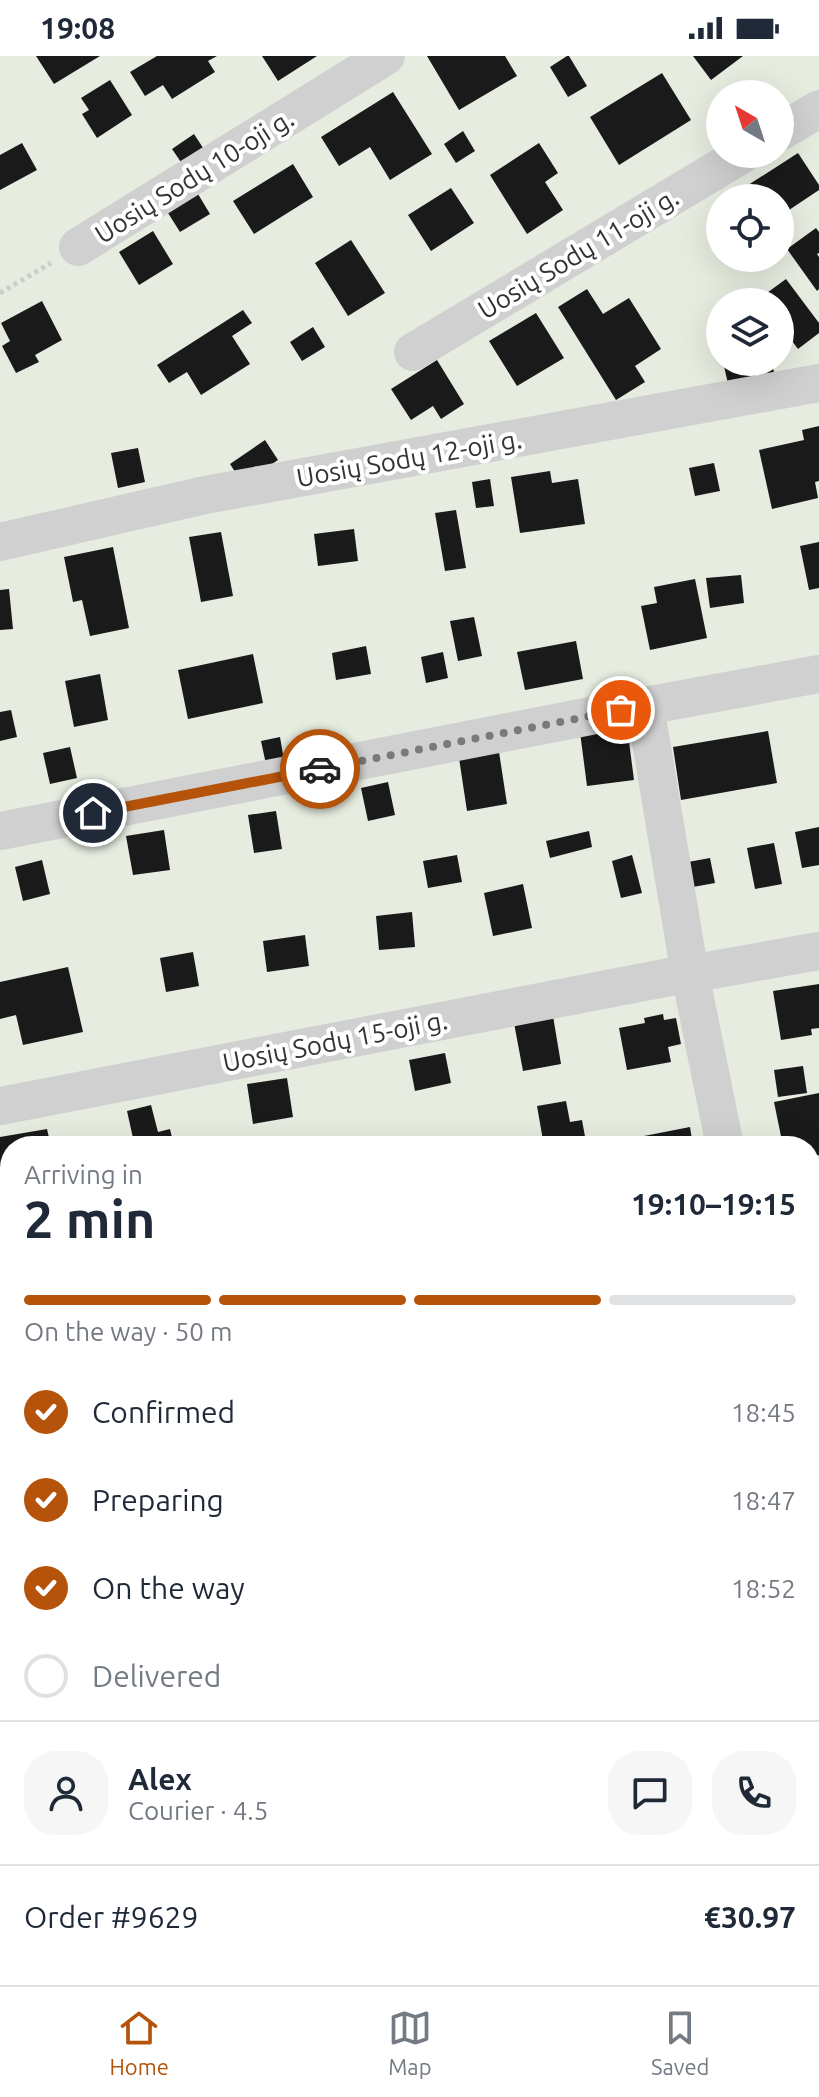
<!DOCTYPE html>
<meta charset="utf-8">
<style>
:root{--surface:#fff;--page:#f6f6f7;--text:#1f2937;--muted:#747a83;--line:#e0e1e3;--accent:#b45309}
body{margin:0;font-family:Ubuntu,sans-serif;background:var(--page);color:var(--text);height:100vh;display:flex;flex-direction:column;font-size:30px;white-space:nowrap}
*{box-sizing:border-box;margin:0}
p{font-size:26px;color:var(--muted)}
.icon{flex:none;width:44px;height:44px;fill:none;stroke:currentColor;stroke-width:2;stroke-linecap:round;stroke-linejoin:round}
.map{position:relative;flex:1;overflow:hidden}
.side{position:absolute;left:0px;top:1080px;width:820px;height:850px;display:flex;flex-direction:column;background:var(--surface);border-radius:32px 32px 0 0;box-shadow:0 8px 32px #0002}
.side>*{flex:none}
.needle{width:52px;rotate:321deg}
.fabs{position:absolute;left:706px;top:24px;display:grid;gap:16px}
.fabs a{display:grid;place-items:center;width:88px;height:88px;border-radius:50%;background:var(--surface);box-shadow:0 8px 32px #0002;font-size:40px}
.pin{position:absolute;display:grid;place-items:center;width:68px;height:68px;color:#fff;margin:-34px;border:4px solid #fff;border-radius:50%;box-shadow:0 2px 8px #0007}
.courier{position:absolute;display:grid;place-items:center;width:80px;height:80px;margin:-40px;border:6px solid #b45309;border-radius:50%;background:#fff;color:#222;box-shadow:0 2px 10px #0007}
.head em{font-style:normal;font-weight:700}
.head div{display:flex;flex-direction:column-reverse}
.head{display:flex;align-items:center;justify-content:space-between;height:136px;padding:0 24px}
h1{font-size:52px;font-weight:700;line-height:60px}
.bar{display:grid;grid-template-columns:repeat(4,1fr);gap:12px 8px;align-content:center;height:96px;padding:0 24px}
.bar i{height:10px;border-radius:6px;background:var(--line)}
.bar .active{background:var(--accent)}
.bar p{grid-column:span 4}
.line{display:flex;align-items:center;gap:20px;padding:0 24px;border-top:2px solid var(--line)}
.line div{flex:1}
.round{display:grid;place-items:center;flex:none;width:84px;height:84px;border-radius:32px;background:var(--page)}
ol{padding:0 24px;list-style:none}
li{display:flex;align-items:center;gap:24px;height:88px}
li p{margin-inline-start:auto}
li .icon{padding:8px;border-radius:50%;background:var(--accent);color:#fff;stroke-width:4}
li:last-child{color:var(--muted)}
li i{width:44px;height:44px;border:4px solid var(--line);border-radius:50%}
.status{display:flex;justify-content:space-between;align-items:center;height:56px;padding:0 40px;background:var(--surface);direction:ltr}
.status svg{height:22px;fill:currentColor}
.tab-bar{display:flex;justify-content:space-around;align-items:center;height:112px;border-top:2px solid var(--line);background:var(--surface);font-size:22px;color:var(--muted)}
.tab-bar a{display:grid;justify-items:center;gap:4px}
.tab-bar .active{color:var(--accent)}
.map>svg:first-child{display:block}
.green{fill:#e6ecdf;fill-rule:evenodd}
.building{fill:#1a1a1a}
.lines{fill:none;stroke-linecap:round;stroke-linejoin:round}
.path{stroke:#cdcdcd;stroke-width:5;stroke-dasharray:4 4;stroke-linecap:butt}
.minor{stroke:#d0d0d0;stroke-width:38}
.done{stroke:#7a7a7a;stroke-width:8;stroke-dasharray:0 14.4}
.route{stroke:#b45309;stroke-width:10}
.labels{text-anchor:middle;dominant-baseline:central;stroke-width:8;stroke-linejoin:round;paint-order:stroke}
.street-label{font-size:26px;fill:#333;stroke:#fff}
</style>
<div class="status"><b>19:08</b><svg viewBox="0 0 49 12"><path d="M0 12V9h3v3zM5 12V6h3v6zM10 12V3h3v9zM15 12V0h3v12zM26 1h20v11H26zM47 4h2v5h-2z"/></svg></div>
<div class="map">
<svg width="819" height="1929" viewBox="0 0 819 1929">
<rect width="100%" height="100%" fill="#fff"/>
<!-- green -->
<path class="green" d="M0 0H819V1929H0ZM720 38H780V98H720ZM720 142H780V202H720ZM720 246H780V306H720ZM10 1090H810V1920H10Z"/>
<!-- building -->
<path class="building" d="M36 0H100L54 28Z
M157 0H217L208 5 215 16 172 43 163 29 145 40 130 16Z
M262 0H317L278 25Z
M427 0H505L517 20 459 54Z
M567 0H569L587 30 568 41 550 11Z
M693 0H743L711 24Z
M662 17 691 64 619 109 590 61Z
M110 24 132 59 97 82 82 58 89 54 81 42Z
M393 36 432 98 390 124 370 91 339 110 321 81Z
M463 75 475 95 456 107 444 88Z
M194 78 209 101 187 115 172 93Z
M22 87 37 114 0 134V99Z
M539 87 558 117 545 126 563 154 527 178 490 119Z
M798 97 819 129V134L780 160V142H748L742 133Z
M293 108 313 141 254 178 233 145Z
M451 132 474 167 431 195 408 159Z
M198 138 210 158 180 176 168 157Z
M816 172 819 176V197L817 198 819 201V233L817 235 787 193Z
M153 175 173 208 139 229 119 196Z
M351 184 385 237 348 260 315 207Z
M786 223 819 267V277L798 293 780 269V246H763L760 242Z
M587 233 603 258 629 242 661 293 635 310 645 326 616 344 558 251Z
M42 245 62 284 35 299 39 306 16 317 2 290 10 285 1 267Z
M243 254 252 267 232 280 250 308 201 339 187 316 169 327 157 309Z
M536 257 564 302 517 330 489 285Z
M313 271 325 291 302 305 290 286Z
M437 304 464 348 441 363 433 350 411 364 391 333Z
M723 306H772L775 322 729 332Z
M819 370V425L815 426 818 442 772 453 759 394 804 384 802 374Z
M265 384 278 404 260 416 256 410 239 422 230 408Z
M138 392 145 426 118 432 111 397Z
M714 407 720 435 695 440 689 412Z
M550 415 552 427 578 423 585 468 520 477 511 421Z
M490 423 494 450 476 452 472 426Z
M456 454 466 512 445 515 435 457Z
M354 473 358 505 318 510 314 478Z
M221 476 233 540 201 546 189 481Z
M819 486V532L809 534 800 490Z
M113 491 129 572 90 580 82 544 73 546 64 501Z
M741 519 744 547 710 552 706 522Z
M695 523 707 582 650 594 641 550 657 547 654 531Z
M9 533 13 573 0 574V534Z
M474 561 482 600 458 605 450 565Z
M576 585 583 623 525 634 517 596Z
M366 590 371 618 336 624 332 597Z
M443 596 448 622 426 627 421 601Z
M253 598 263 647 188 663 178 614Z
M100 618 108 664 74 671 65 625Z
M11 654 17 681 0 685V656Z
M627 670 634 724 587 730 580 676Z
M768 675 777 727 681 744 673 691Z
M280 681 285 710 267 713 261 685Z
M70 691 77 722 50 728 43 697Z
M499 696 507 748 467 755 459 702Z
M388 726 395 759 368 765 361 732Z
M276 755 282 793 254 797 248 759Z
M819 771V809L802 812 795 776Z
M164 774 170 814 133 819 126 780Z
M589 775 592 791 550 802 546 785Z
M774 787 782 828 755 833 747 792Z
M457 799 462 826 428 832 423 805Z
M632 799 642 837 621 842 612 805Z
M710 802 715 827 693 831 688 806Z
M42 804 50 838 23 845 15 811Z
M523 828 532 872 493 880 484 837Z
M412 856 415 891 379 894 376 860Z
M305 879 309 910 267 916 263 885Z
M193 896 199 930 166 936 160 902Z
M68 911 83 976 23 989 16 959 0 963V926Z
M819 928V972L811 973 812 979 781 984 773 935Z
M663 958 664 964 676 962 681 988 668 991 671 1006 627 1014 619 972 645 967 644 962Z
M553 960 561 1008 523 1015 514 967Z
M445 997 451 1027 415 1035 409 1004Z
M803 1010 807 1037 778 1041 774 1014Z
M287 1022 293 1061 253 1068 247 1028Z
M819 1037V1099L810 1101V1090H783L774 1046Z
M566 1045 570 1066 582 1064 586 1086 565 1090H544L537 1050Z
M151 1049 158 1076 170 1073 174 1090H126L125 1084 133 1082 127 1055Z
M690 1071 693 1090H646L644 1080Z
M47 1073 50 1086 59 1084 60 1090H10V1147L4 1148 0 1127V1081Z
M10 1200V1225L0 1227V1202Z
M819 1204V1233H817L813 1206Z
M0 1422H10V1484H0Z
M0 1626H9L8 1675H0Z
M0 1754 10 1755V1808L0 1807Z
M816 1778 819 1791V1832L810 1835V1779Z
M819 1857V1918L812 1920 810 1888 817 1887 811 1859Z
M0 1883 10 1884V1916H0Z
M74 1920H139V1929L74 1928Z
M185 1920H212V1929L185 1927Z
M282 1920H317L316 1929 282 1928Z"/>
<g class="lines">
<!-- path -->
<path class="path" d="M0 237 51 207"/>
<!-- minor -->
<path class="minor" d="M780 76 819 53
M78 191 386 0
M413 296 743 98
M0 486 205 439 819 327
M0 775 621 654
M690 918 645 650 819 618
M0 1050 670 921
M725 1090 690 918 819 895
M810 1169 819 1167
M0 1318 4 1325 10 1328
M810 1449 819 1447
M810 1540 819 1581
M0 1604H10
M0 1856 10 1857
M373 1920 374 1929"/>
</g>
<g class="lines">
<!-- done -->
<path class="done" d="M320 713 621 654"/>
<!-- route -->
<path class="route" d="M93 757 320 713"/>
</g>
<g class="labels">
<!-- street labels -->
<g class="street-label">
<text transform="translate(194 120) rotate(-32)">Uosių Sodų 10-oji g.</text>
<text transform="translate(578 197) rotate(-31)">Uosių Sodų 11-oji g.</text>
<text transform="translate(409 402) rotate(-10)">Uosių Sodų 12-oji g.</text>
<text transform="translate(335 985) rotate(-11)">Uosių Sodų 15-oji g.</text>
</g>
</g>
</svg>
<div class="fabs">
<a><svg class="needle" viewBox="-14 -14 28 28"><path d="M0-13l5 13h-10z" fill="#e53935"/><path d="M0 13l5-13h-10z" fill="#747a83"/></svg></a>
<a><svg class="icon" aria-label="locate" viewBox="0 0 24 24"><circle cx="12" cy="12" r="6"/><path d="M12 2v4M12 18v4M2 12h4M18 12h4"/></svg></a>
<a><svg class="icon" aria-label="layers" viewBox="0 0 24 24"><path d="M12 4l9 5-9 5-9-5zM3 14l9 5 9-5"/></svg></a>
</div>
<div class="pin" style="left:621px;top:654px;background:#ea580c"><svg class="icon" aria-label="bag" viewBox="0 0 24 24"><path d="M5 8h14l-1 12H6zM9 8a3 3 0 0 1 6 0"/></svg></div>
<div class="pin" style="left:93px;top:757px;background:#1f2937"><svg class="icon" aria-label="home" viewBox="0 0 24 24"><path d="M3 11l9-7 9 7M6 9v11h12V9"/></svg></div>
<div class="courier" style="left:320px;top:713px"><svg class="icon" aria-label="car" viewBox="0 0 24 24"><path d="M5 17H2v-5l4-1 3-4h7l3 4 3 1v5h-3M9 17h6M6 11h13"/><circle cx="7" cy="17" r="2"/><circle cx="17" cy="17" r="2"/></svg></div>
<section class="side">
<div class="head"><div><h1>2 min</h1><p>Arriving in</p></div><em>19:10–19:15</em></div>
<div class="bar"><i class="active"></i><i class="active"></i><i class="active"></i><i></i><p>On the way · 50 m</p></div>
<ol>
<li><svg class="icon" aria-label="check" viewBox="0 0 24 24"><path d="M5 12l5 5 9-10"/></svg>Confirmed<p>18:45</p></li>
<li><svg class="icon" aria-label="check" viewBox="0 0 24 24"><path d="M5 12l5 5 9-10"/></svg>Preparing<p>18:47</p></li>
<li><svg class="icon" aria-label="check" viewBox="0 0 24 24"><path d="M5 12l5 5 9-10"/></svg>On the way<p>18:52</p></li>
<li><i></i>Delivered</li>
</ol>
<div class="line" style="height:144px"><a class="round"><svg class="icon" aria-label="person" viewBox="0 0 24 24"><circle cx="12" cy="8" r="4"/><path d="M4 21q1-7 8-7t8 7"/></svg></a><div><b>Alex</b><p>Courier · 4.5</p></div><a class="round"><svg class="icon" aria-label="chat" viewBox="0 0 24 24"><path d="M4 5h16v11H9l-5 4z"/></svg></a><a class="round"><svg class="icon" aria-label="phone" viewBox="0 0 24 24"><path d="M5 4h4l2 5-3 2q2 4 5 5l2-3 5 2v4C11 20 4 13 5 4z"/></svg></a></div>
<div class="line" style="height:104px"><div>Order #9629</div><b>€30.97</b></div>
</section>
</div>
<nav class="tab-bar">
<a class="active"><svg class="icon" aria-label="home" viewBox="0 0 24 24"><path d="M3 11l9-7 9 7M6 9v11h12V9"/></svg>Home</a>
<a><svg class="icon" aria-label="map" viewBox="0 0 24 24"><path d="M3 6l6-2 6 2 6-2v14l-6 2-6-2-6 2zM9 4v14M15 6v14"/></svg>Map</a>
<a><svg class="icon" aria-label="saved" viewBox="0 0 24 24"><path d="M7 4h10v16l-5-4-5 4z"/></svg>Saved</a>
</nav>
